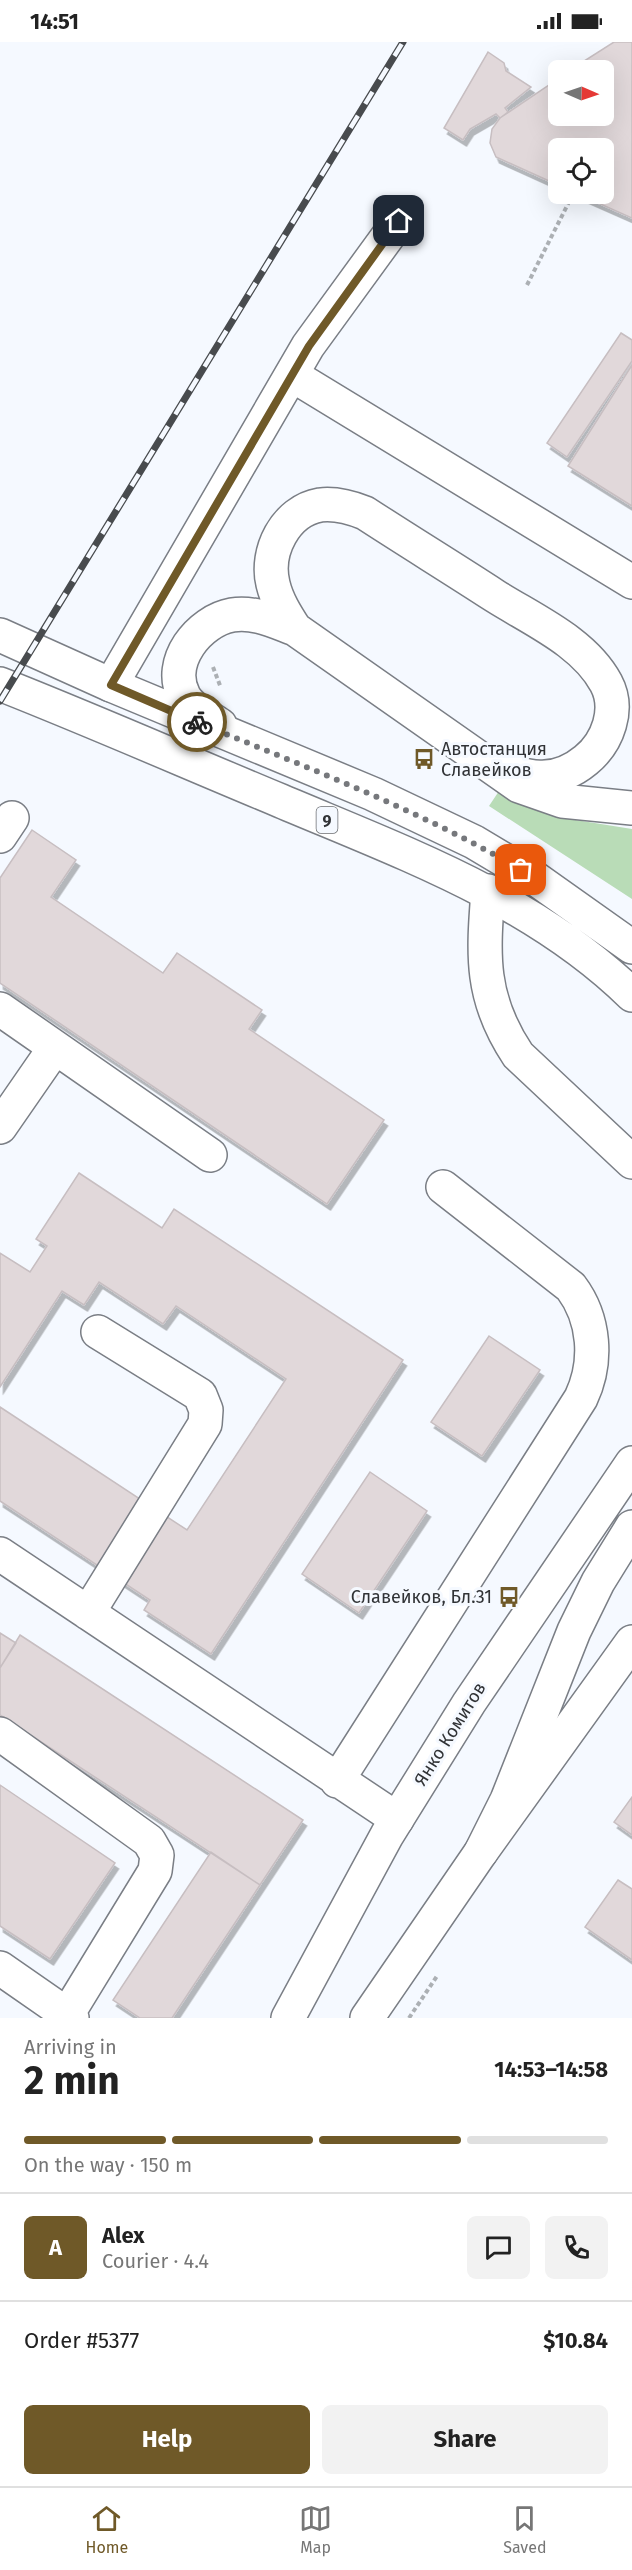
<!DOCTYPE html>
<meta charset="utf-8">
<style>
:root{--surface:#fff;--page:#f2f2f2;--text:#222;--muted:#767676;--line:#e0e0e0;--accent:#6f5928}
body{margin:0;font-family:"Fira Sans",sans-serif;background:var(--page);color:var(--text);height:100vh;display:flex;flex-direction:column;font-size:22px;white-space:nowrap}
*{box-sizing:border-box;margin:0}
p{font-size:20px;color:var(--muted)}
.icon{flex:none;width:33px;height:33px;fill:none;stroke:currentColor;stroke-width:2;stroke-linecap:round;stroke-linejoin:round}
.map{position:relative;height:1976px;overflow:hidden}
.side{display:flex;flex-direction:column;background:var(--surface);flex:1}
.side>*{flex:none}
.needle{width:39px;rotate:92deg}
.buttons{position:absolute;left:548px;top:18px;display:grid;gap:12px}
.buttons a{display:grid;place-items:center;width:66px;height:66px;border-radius:9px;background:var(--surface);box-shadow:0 6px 24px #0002;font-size:30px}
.pin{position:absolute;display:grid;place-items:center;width:51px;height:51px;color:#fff;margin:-26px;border-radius:12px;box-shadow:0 3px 9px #0006}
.courier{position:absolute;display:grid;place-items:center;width:60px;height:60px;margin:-30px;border:4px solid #6f5928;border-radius:50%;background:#fff;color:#222;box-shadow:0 2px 8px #0007}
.headline em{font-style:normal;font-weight:700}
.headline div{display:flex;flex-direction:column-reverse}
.headline{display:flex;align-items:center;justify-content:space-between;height:102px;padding:0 24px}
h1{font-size:39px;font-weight:700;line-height:45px}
.bar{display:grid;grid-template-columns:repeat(4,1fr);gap:9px 6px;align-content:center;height:72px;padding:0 24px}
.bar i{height:8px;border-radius:4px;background:var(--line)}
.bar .on{background:var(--accent)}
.bar p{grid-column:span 4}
.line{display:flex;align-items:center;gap:15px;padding:0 24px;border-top:2px solid var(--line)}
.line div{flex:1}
.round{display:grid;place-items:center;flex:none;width:63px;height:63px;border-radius:9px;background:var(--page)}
.cta{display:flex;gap:12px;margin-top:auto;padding:12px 24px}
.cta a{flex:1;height:69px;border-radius:9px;background:var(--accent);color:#fff;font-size:24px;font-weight:700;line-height:69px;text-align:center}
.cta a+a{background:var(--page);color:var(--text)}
.status{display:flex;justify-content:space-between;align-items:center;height:42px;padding:0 30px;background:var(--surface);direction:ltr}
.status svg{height:16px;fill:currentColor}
.tabs{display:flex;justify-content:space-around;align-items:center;height:84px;border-top:2px solid var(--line);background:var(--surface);font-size:16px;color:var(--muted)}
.tabs a{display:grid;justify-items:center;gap:3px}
.tabs .on{color:var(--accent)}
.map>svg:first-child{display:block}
.green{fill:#b9dcb7}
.building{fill:#e1d8da;stroke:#c7bec1;stroke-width:1.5;filter:url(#shadow)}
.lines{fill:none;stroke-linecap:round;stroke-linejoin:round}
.minor-casing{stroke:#7a7e85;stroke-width:36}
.major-casing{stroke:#7a7e85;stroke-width:36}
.highway-casing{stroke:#7a7e85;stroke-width:36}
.path{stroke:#acb0b4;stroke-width:4;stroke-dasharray:4.5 3;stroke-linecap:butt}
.minor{stroke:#fff;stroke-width:33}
.major{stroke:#fff;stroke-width:33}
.highway{stroke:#fff;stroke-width:33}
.rail-casing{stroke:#484b4e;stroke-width:7}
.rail{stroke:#f5f9ff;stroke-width:4.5;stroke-dasharray:14;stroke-linecap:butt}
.done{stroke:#76787c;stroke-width:6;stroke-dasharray:0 10.8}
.route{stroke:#6f5928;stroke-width:8}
.labels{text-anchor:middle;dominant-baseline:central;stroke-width:6;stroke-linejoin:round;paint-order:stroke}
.shield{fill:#f5f9ff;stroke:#6c6e72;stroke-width:1.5}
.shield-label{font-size:16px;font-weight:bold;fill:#313336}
.poi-label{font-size:18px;fill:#313336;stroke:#f5f9ff;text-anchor:start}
.street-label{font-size:18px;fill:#313336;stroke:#f5f9ff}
</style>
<div class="status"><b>14:51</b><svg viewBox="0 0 49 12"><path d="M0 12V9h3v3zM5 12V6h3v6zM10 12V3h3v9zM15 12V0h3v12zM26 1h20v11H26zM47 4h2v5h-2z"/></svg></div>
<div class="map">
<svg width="632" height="1976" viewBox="0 0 632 1976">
<defs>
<filter id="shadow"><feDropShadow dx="3.5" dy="6" stdDeviation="0" flood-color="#0004"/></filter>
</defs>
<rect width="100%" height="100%" fill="#f5f9ff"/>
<!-- green -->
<path class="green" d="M503 743 557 775 632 787V857L489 764Z"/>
<!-- building -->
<path class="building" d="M614 0H632V176L578 152H603V106H558V143L496 115 490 101 492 87 500 76 558 37V74H603V28H570Z
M488 10 504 21 506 29 531 45 505 66 508 70 500 76 496 72 470 87 463 98 444 86Z
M621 291 632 298V319L567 415 547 401Z
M632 323V464L568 424Z
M32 788 76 818 51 855 163 931 177 911 262 968 249 987 384 1078 327 1162 0 941V836Z
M79 1131 162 1186 174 1167 403 1318 211 1612 144 1568 150 1558 0 1459V1365L187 1488 286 1337 176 1264 163 1282 99 1240 84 1263 62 1249 0 1345V1211L30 1230 47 1204 36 1197Z
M489 1294 540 1328 482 1414 431 1380Z
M370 1430 427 1469 359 1571 302 1532Z
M0 1591 16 1601 0 1626Z
M20 1593 303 1778 260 1843 0 1673V1626Z
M0 1743 115 1821 50 1917 0 1884Z
M632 1755V1793L614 1780Z
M211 1810 260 1843 172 1976H140L113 1958Z
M618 1838 632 1847V1918L585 1885Z"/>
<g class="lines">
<defs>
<path id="minor" d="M292 333 632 540
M295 587C286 573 277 559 273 542 265 510 285 469 320 463 336 461 350 465 365 471 408 499 452 526 495 554 533 578 584 600 606 641 620 667 608 700 586 718 551 747 523 734 484 720
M111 643 308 304 399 179
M220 683C207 674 191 667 184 654 166 620 199 579 232 573 254 569 276 580 295 587L519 744 562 759 632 766
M0 794 12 776
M488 849C483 914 480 956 518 1013L632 1120
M0 967 210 1113
M0 1085 54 1007
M0 1512 397 1777
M88 1571 205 1382 206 1368 200 1353 98 1290
M0 1692 149 1799 157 1813 155 1829 67 1973
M337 1739 581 1356C598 1320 595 1277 571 1245L443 1145
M0 1926 72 1976"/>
<path id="major" d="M288 1976 387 1793 469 1661 632 1421
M367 1976 481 1810 507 1758 574 1589 598 1540 632 1485"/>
<path id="highway" d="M0 593 111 643 373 752 474 800 536 837 632 905
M0 642C94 679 187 720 281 759 404 811 535 858 632 953
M481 1810 632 1600"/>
</defs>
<!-- minor casing -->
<use href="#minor" class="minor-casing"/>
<!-- major casing -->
<use href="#major" class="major-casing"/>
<!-- highway casing -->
<use href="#highway" class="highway-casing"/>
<!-- path -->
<path class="path" d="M527 243 573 152
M213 625 221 646
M409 1976 437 1934"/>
<!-- minor -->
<use href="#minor" class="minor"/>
<!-- major -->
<use href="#major" class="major"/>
<!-- highway -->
<use href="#highway" class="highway"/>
<defs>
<path id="rail" d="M0 659 403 0"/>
</defs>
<!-- rail casing -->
<use href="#rail" class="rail-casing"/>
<!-- rail -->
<use href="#rail" class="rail"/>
</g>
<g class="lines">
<!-- done -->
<path class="done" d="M197 680C307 726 418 767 521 828"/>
<!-- route -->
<path class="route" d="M197 680 111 643 309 304 399 179"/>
</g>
<!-- icons -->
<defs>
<symbol id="bus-bare" viewBox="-9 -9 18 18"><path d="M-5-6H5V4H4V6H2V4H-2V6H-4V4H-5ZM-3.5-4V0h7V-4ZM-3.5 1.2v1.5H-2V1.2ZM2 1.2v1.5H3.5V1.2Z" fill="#6f5928" stroke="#f5f9ff" stroke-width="2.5" paint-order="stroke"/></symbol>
</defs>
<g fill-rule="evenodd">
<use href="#bus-bare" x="409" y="702" width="30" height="30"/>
<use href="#bus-bare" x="494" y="1540" width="30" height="30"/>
</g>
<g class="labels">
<!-- shield labels -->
<rect class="shield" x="316.5" y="765" width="21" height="26" rx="4.5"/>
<g class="shield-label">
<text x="327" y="778">9</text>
</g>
<!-- poi labels -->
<g class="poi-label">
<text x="441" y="707">Автостанция<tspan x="441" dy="21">Славейков</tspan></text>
<text x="492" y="1555" text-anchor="end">Славейков, Бл.31</text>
</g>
<!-- street labels -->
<g class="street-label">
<text transform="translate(450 1692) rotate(-58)">Янко Комитов</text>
</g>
</g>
</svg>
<div class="buttons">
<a><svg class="needle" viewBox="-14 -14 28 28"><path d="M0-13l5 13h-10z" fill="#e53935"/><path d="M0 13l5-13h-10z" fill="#767676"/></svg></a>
<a><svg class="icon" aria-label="locate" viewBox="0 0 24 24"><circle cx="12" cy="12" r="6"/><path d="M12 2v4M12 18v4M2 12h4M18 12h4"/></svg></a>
</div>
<div class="pin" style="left:521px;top:828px;background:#ea580c"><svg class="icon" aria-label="bag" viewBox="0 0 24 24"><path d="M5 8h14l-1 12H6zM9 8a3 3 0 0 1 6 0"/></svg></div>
<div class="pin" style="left:399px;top:179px;background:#1f2937"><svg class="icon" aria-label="home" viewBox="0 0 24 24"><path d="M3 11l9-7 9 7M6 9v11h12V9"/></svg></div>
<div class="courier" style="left:197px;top:680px"><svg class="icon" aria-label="bike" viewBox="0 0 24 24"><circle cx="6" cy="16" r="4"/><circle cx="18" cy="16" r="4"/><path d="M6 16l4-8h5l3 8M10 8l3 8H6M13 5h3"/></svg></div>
</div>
<section class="side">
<div class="headline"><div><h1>2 min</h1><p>Arriving in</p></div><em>14:53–14:58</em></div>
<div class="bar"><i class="on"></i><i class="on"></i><i class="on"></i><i></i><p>On the way · 150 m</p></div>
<div class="line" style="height:108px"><b class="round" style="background:var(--accent);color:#fff">A</b><div><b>Alex</b><p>Courier · 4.4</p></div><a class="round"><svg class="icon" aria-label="chat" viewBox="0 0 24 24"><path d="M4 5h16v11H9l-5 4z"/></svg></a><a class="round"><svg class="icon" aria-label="phone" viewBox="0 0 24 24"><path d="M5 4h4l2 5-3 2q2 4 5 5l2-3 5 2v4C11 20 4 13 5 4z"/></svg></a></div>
<div class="line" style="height:78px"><div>Order #5377</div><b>$10.84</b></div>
<div class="cta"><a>Help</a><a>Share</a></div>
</section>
<nav class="tabs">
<a class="on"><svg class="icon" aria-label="home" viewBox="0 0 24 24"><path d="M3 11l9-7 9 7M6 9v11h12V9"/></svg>Home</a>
<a><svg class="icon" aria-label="map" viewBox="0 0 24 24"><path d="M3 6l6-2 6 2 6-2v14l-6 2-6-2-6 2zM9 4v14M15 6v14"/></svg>Map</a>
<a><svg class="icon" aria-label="saved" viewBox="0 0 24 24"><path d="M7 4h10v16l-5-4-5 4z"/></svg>Saved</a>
</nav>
